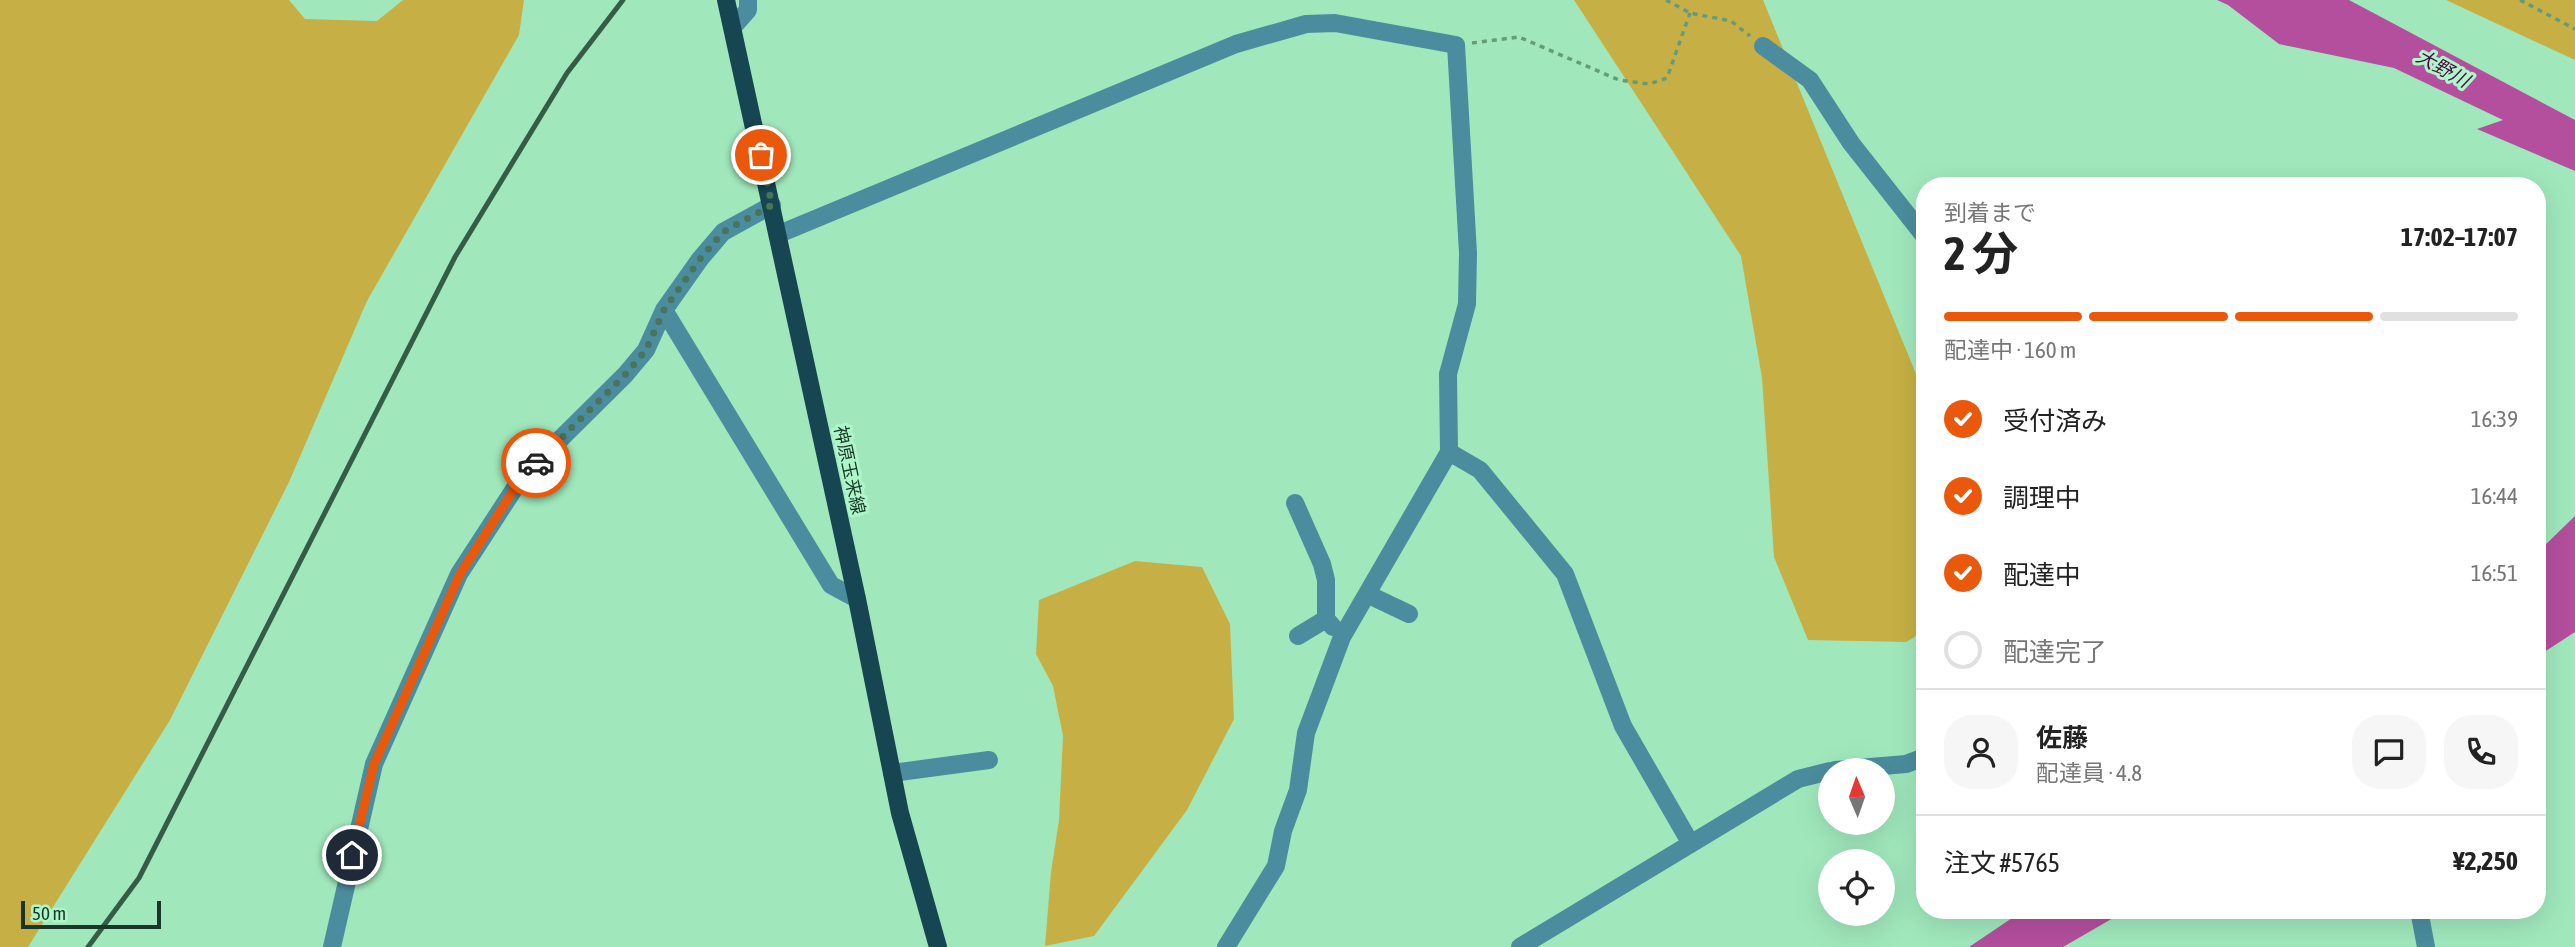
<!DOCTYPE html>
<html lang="ja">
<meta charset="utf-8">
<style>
:root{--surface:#fff;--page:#f6f6f6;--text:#222;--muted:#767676;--line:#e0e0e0;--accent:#ea580c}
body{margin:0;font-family:"Asap Condensed","Noto Sans JP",sans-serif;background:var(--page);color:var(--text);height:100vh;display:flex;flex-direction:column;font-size:26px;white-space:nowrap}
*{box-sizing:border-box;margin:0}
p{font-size:23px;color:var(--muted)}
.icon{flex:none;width:38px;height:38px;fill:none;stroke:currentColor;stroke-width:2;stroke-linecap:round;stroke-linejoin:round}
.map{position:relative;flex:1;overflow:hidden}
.sheet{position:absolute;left:1916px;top:177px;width:630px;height:742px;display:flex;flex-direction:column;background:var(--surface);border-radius:28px;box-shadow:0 7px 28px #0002}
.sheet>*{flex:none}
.needle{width:46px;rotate:358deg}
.fabs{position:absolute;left:1818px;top:758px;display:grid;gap:14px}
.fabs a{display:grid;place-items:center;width:77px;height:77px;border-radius:50%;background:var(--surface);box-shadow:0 7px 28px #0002;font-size:35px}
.scale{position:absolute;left:21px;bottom:18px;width:140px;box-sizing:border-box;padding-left:7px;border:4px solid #193726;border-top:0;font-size:19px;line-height:24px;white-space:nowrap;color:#193726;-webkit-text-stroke:5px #adf6c9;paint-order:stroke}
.pin{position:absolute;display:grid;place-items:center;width:60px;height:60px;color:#fff;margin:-30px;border:4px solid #fff;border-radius:50%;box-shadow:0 2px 7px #0007}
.courier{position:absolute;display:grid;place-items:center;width:70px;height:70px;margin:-35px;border:5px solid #ea580c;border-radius:50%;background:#fff;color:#222;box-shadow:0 2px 9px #0007}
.summary em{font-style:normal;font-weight:700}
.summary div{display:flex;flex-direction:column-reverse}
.summary{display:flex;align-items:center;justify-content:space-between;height:119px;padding:0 28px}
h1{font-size:46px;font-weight:700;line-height:52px}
.bar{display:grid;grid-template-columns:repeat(4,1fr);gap:10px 7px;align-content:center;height:84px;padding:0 28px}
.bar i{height:9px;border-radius:5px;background:var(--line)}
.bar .on{background:var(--accent)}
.bar p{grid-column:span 4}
.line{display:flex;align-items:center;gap:18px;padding:0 28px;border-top:2px solid var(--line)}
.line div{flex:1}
.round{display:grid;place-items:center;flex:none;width:74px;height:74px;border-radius:28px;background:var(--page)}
ol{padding:0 28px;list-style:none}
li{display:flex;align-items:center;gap:21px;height:77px}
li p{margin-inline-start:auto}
li .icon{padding:7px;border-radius:50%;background:var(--accent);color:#fff;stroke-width:4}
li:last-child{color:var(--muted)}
li i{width:38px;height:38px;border:4px solid var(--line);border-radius:50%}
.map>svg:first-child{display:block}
.green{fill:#c6b045}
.water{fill:#b44f9e}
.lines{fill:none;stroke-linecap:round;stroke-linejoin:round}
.path{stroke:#659b7b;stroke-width:3.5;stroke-dasharray:5 5;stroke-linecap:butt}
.minor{stroke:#4b8d9e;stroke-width:18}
.major{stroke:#164652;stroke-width:18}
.rail{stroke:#355c45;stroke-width:5}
.done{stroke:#48755a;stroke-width:7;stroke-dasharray:0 12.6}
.route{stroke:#ea580c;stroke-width:9}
.labels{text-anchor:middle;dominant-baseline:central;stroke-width:6;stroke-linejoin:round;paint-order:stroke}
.street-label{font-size:18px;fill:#193726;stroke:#adf6c9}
.water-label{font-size:19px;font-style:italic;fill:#4d0b41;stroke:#adf6c9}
</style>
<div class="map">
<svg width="2575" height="947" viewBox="0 0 2575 947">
<rect width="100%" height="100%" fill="#a0e8bc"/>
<!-- green -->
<path class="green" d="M0 0H289L305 19 377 21 403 0H524L519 35 367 301 289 482 170 720 28 947H0Z
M1574 0H1763L1925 396V631L1906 642 1808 640 1774 557 1762 378 1741 256Z
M2446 0H2575V60Z
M1135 561 1202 567 1230 624 1234 719 1187 810 1094 936 1045 946 1051 872 1059 820 1063 736 1053 686 1036 654 1039 600Z"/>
<!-- water -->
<path class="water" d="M2217 0H2349L2575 120V171L2477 129 2503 120 2394 68 2279 44 2228 5Z
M2575 516V632L2538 656V552Z
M2024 910H2127L2063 947H1969Z"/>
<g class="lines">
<!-- path -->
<path class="path" d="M1666 0 1690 13 1731 21 1750 36
M2520 0 2575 29
M1472 43 1519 37 1619 80 1649 84 1667 78 1690 13"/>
<!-- minor -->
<path class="minor" d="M733 27 748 10V0
M1763 46 1810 80 1851 143 1925 237
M779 234 1236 44 1306 24 1335 23 1456 45 1468 253 1467 304 1448 374 1449 452 1480 470 1565 574 1623 726 1691 844
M664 310 831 585 857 599
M1295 503 1322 564 1326 580V619
M1367 594 1409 614
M1298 636 1326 619 1333 627
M1835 770 1906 764 1925 757
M892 773 989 760
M2419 910 2426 947
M332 947 374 764 459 574 522 477 625 375 646 350 664 310 700 259 723 232 772 205
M1226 947 1276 866 1283 831 1298 790 1306 733 1342 637 1449 452
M1520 947 1798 779 1830 771"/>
<!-- major -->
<path class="major" d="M726 0 857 599 900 813 938 947"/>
<!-- rail -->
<path class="rail" d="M88 947 139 878 455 257 567 73 623 0"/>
</g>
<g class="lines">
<!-- done -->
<path class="done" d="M536 463 625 375 646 350 664 310 700 259 723 232 772 205 761 155"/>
<!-- route -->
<path class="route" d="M352 855 374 764 460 574 522 477 536 463"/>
</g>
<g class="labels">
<!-- street labels -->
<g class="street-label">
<text transform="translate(850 470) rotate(78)">神原玉来線</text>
</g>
<!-- water labels -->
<g class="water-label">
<text transform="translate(2443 68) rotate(29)">大野川</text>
</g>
</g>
</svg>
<div class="fabs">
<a><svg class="needle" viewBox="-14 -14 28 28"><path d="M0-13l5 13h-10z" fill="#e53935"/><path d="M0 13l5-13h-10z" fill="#767676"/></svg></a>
<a><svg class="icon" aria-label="locate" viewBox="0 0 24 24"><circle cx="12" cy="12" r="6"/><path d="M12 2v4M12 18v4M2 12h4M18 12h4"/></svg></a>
</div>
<div class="scale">50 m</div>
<div class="pin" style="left:761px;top:155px;background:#ea580c"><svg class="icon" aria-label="bag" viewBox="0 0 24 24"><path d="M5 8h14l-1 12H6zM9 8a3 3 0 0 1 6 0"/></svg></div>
<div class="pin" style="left:352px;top:855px;background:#1f2937"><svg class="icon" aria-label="home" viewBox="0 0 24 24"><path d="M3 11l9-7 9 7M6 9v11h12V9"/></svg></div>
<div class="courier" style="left:536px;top:463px"><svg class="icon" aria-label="car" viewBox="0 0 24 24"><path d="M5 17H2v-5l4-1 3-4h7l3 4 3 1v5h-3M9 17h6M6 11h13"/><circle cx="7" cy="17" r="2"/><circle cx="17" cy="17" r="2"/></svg></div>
<section class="sheet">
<div class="summary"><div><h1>2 分</h1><p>到着まで</p></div><em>17:02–17:07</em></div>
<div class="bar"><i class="on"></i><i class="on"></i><i class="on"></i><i></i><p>配達中 · 160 m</p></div>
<ol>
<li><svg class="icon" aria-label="check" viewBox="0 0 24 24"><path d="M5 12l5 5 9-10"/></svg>受付済み<p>16:39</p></li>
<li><svg class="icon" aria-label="check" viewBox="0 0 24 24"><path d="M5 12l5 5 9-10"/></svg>調理中<p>16:44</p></li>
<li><svg class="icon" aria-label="check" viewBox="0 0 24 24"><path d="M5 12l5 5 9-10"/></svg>配達中<p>16:51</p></li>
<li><i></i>配達完了</li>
</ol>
<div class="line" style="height:126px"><a class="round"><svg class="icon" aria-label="person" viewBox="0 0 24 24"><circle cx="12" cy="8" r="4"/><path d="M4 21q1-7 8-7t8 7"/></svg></a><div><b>佐藤</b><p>配達員 · 4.8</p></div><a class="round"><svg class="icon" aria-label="chat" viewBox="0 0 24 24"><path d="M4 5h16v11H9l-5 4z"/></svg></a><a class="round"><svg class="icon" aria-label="phone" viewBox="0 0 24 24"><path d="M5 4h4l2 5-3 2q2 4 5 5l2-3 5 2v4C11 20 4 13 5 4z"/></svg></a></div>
<div class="line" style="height:91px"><div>注文 #5765</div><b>¥2,250</b></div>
</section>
</div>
